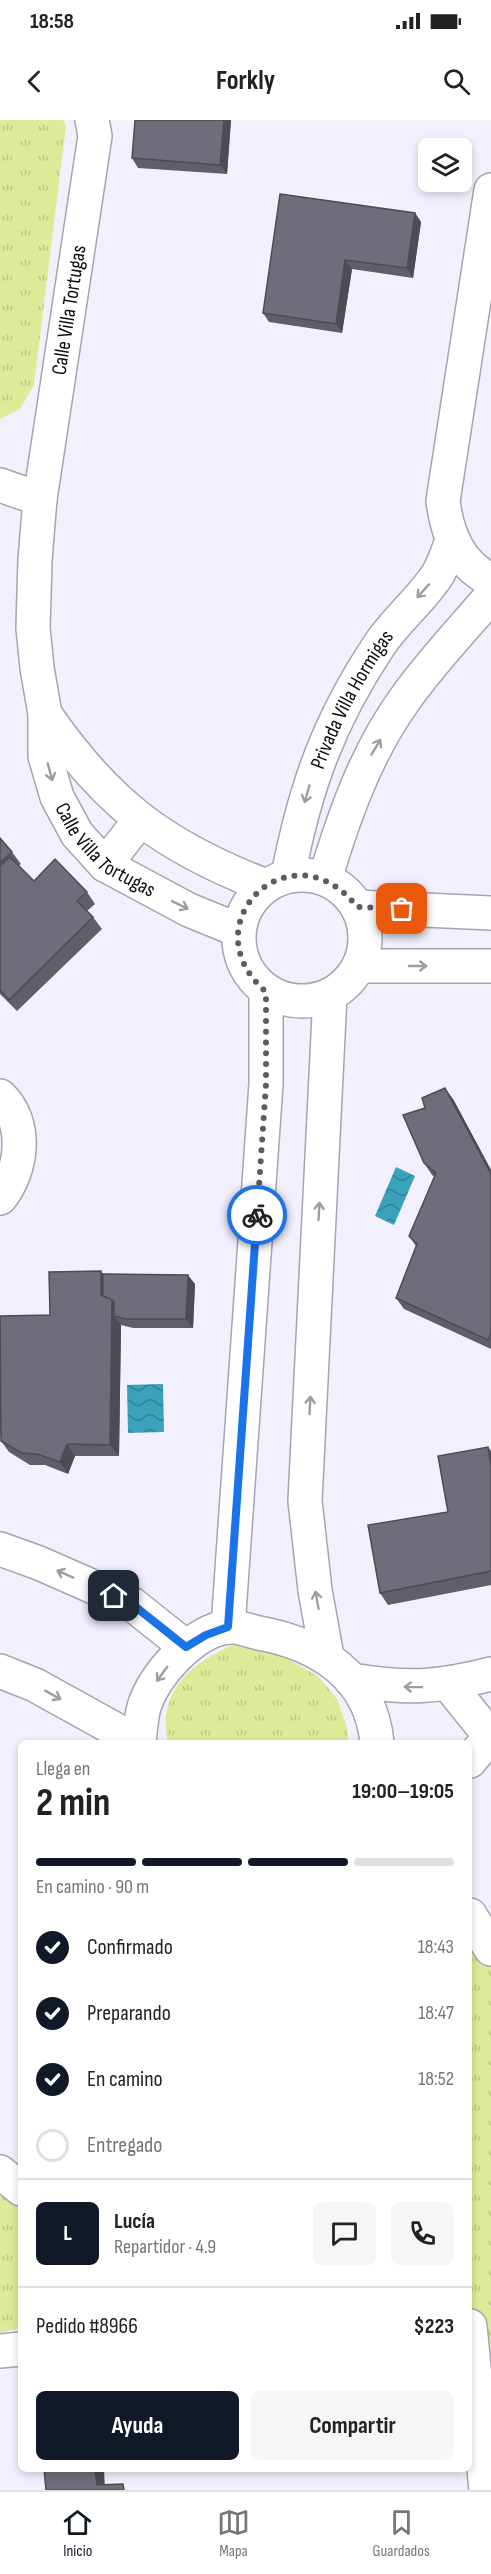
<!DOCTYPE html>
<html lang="es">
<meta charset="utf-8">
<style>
:root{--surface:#fff;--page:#f6f6f6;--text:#222;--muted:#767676;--line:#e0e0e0;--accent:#111827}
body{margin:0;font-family:"Sofia Sans Condensed",sans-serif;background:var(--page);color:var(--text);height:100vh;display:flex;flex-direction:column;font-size:22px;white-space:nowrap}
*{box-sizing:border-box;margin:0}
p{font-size:20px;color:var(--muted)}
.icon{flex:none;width:33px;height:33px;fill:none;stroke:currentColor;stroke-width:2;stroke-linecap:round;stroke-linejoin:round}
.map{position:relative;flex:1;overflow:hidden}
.drawer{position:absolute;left:18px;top:1620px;width:454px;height:732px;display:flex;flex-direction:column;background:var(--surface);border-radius:9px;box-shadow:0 3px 9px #0003}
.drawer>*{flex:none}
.fabs{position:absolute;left:418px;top:18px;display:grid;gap:12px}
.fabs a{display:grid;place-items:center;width:54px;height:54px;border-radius:9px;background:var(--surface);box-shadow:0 3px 9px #0003;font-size:30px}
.pin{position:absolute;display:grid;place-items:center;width:51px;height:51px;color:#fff;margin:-26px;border-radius:12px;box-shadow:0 3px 9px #0006}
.courier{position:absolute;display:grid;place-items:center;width:60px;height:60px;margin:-30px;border:4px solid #1a73e8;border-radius:50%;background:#fff;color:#222;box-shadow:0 2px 8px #0007}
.summary em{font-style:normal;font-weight:700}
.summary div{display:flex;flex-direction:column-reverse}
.summary{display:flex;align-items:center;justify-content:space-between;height:102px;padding:0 18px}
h1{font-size:39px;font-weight:700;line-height:45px}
.bar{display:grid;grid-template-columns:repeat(4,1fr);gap:9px 6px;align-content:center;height:72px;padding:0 18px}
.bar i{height:8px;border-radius:4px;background:var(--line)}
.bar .selected{background:var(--accent)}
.bar p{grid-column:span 4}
.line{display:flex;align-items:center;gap:15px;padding:0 18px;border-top:2px solid var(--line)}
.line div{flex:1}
.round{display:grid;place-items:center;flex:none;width:63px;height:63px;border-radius:9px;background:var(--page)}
ol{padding:0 18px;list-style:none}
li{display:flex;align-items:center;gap:18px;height:66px}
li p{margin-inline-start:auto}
li .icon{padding:6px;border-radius:50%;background:var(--accent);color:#fff;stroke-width:4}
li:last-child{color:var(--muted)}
li i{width:33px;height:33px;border:3px solid var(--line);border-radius:50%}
.cta{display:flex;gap:12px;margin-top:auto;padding:12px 18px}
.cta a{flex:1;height:69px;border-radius:9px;background:var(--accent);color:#fff;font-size:24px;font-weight:700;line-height:69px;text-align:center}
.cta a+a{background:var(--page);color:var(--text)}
.status{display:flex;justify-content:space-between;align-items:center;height:42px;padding:0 30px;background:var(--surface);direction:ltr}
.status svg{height:16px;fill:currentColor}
header{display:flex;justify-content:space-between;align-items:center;height:78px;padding:0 18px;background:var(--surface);font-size:27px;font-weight:700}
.tabs{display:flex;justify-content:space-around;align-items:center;height:84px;border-top:2px solid var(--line);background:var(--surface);font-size:16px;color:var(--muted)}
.tabs a{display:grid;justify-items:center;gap:3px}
.tabs .selected{color:var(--accent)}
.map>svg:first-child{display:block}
.grass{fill:url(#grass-tufts)}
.water{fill:url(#water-waves)}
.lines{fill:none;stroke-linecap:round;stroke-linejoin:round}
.minor-casing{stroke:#a5a4b2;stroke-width:36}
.minor{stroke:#fff;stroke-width:33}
.wall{fill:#5f5e69}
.shaded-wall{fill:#4d4c55}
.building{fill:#6e6d7a;stroke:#4d4c55;stroke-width:1.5}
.oneway{stroke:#9e9ea0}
.done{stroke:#5d5c64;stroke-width:6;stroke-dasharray:0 10.8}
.route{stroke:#1a73e8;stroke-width:8}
.labels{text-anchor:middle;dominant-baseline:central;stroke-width:4.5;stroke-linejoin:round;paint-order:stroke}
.street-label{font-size:21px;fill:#0d0c11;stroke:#fff}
</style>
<div class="status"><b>18:58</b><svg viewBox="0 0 49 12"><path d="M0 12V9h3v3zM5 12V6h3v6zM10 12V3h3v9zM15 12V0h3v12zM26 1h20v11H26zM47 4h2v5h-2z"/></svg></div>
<header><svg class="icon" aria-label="back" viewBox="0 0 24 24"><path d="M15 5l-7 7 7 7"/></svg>Forkly<svg class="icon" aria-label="search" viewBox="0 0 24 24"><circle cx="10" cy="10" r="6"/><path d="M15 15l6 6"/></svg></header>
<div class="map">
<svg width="491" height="2370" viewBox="0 0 491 2370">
<defs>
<pattern id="grass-tufts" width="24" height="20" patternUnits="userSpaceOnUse" patternTransform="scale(1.5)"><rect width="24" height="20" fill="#deea97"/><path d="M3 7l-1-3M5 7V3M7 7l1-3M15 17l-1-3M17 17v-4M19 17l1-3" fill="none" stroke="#bdc881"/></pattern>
<pattern id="water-waves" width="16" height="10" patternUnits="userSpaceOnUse" patternTransform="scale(1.5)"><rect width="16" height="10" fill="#3aa2bb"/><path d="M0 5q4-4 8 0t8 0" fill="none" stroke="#2f8297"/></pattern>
</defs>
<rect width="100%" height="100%" fill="#f2f0fd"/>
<!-- grass -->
<path class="grass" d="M0 0H63L66 6 34 265 20 289 0 299Z
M234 1524 268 1527 319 1557 337 1579 347 1607 348 1623H167C167 1613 164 1600 167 1590 175 1555 203 1539 234 1524Z
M470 1795 491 1829V2370L470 2206Z
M4 2072 21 2079V2208L0 2213V2078Z"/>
<!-- water -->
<path class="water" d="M396 1047 415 1056 394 1105 375 1096Z
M163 1264 164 1312 128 1313 127 1265Z"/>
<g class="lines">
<defs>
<g id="minor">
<path id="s1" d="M92 0 95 16 40 379 35 440 33 508 37 548 45 594V636L57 677 77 714 105 745 189 790 238 810"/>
<path d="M491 70 443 381C447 414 459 445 491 460"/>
<path d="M0 365 40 379"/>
<path d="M45 594C107 684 164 727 266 766"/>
<path d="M105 745 140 700"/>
<circle cx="302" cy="818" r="63"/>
<path id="s2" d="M288 756C305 667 329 600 380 524 397 499 422 479 438 454 444 443 448 432 452 420"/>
<path d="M325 759C344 696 366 633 405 579 431 542 462 510 491 476"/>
<path d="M357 787 491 793"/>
<path d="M359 846H491"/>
<path d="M0 976C28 1002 23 1050 0 1078"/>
<path d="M0 1429 39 1443 132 1484 186 1527"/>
<path d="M228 1507 266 964V872"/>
<path d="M327 1537 315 1470 305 1381 330 875"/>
<path d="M0 1551 35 1565 138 1622"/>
<path d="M351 1560C407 1569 437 1568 491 1554"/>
<path d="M449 1565 490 1616"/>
<path d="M139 1623C140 1612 141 1598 144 1587 154 1555 193 1511 228 1507 237 1506 250 1511 259 1513 319 1524 371 1556 377 1623"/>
<path d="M470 1641 491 1615"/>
<path d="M470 1795 491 1829"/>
<path d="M0 2052 21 2069"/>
<path d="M470 2206 486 2370"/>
<path d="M0 2231 21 2229"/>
</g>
</defs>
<!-- minor casing -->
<use href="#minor" class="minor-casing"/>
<!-- minor -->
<use href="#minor" class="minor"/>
</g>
<!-- wall -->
<path class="wall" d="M135 0H231L227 54 138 48 132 38Z
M415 93 421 102 413 158 352 149 342 213 269 202 263 193Z
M0 718 12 732 21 744 18 746 34 761 87 772 95 784 87 791 93 797 102 809 17 891 0 874Z
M453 979 491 1050V1229L404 1189 396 1178 416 1126 409 1116 435 1057 432 1055 424 1043Z
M101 1151 103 1154 195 1164 193 1208H133L121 1205 119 1336H75L68 1354 45 1345H30L9 1332 1 1321 0 1308V1196L50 1195Z
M491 1331V1465L388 1485 380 1473 448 1392Z"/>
<!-- shaded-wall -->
<path class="shaded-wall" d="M224 0H231L227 54 220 45Z
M415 93 421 102 413 158 407 148Z
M345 140 352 149 342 213 336 204Z
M445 968 453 979 491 1050V1054Z
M101 1151 109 1163 110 1181 101 1175Z
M188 1155 195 1164 193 1208 186 1199Z
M112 1180 121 1192 114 1196 121 1205 119 1336 110 1325Z
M67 1324 75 1336 68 1354 60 1342Z
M488 1327 491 1331V1347Z
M95 2349H104L105 2370 97 2365Z"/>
<!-- building -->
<path class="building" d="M135 0H224L220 45 132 38Z
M280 74 415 93 407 148 345 140 336 204 263 193Z
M0 718 12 732 0 743Z
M10 737 34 761 55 739 87 772 77 781 93 797 9 880 0 870V746Z
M445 968 491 1054V1213L488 1220 396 1178 417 1124 409 1116 436 1053 424 1043 403 995 425 988 422 978Z
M101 1151V1175L112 1180 110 1325 67 1324 60 1342 37 1334 22 1333 1 1321 0 1196 50 1195 49 1152Z
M103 1154 188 1155 186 1199H126L114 1196V1182L112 1180 103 1176Z
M488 1327 491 1347V1451L380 1473 368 1405 448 1392 438 1336Z
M44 2349H95L97 2365 123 2364 124 2370H46Z"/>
<!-- one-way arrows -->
<defs><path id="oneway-shaft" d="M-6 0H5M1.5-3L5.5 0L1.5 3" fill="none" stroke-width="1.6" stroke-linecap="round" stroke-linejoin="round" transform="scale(1.5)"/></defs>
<g class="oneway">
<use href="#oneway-shaft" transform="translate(423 471) rotate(132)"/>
<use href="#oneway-shaft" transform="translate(376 627) rotate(-59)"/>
<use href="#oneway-shaft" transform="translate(50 652) rotate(75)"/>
<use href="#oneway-shaft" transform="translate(307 674) rotate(106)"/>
<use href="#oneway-shaft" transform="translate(180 785) rotate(26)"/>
<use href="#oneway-shaft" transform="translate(418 846)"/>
<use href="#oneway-shaft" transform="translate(319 1091) rotate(-87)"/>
<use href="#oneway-shaft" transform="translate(310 1285) rotate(-87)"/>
<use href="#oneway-shaft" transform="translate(65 1454) rotate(-156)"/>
<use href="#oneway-shaft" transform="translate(317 1480) rotate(-100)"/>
<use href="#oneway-shaft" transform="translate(162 1554) rotate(126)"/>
<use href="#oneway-shaft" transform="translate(413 1567) rotate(-179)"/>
<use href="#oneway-shaft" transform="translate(53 1575) rotate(29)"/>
</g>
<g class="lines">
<!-- done -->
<path class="done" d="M257 1095 266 964V872C187 803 293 704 357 787L402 789"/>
<!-- route -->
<path class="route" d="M114 1476 132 1484 186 1527 206 1515 228 1507 257 1095"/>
</g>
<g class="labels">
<!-- street labels -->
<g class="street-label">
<text transform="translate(69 190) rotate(-81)">Calle Villa Tortugas</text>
<text stroke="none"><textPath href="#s2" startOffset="189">Privada Villa Hormigas</textPath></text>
<text stroke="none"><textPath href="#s1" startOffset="758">Calle Villa Tortugas</textPath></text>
</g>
</g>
</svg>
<div class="fabs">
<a><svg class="icon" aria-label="layers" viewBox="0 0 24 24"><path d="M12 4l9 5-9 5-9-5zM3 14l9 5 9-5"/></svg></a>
</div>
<div class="pin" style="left:402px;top:789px;background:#ea580c"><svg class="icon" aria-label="bag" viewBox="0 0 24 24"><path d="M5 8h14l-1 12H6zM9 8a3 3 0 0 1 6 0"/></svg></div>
<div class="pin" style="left:114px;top:1476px;background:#1f2937"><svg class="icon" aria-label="home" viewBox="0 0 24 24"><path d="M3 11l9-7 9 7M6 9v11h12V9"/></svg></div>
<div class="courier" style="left:257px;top:1095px"><svg class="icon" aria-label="bike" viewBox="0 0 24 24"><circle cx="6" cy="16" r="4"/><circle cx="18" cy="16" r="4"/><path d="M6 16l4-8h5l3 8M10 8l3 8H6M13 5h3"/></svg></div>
<section class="drawer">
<div class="summary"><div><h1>2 min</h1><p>Llega en</p></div><em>19:00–19:05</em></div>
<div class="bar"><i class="selected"></i><i class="selected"></i><i class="selected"></i><i></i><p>En camino · 90 m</p></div>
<ol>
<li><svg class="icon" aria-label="check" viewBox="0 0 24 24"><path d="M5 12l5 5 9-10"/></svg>Confirmado<p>18:43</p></li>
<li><svg class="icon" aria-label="check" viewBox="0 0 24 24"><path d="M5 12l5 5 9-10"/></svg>Preparando<p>18:47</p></li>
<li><svg class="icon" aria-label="check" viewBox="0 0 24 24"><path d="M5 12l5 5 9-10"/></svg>En camino<p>18:52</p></li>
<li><i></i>Entregado</li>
</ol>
<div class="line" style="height:108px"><b class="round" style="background:var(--accent);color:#fff">L</b><div><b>Lucía</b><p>Repartidor · 4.9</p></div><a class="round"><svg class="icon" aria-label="chat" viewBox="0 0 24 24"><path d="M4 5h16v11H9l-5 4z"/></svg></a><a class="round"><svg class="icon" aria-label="phone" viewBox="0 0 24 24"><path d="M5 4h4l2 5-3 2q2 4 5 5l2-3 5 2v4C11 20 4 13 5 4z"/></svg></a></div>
<div class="line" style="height:78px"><div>Pedido #8966</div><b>$223</b></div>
<div class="cta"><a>Ayuda</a><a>Compartir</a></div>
</section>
</div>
<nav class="tabs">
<a class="selected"><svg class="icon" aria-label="home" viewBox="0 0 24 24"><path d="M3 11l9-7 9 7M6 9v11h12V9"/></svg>Inicio</a>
<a><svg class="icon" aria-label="map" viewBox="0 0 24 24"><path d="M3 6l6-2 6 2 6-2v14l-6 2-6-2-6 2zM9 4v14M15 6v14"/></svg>Mapa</a>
<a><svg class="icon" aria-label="saved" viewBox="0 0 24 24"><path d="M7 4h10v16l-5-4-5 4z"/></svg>Guardados</a>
</nav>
